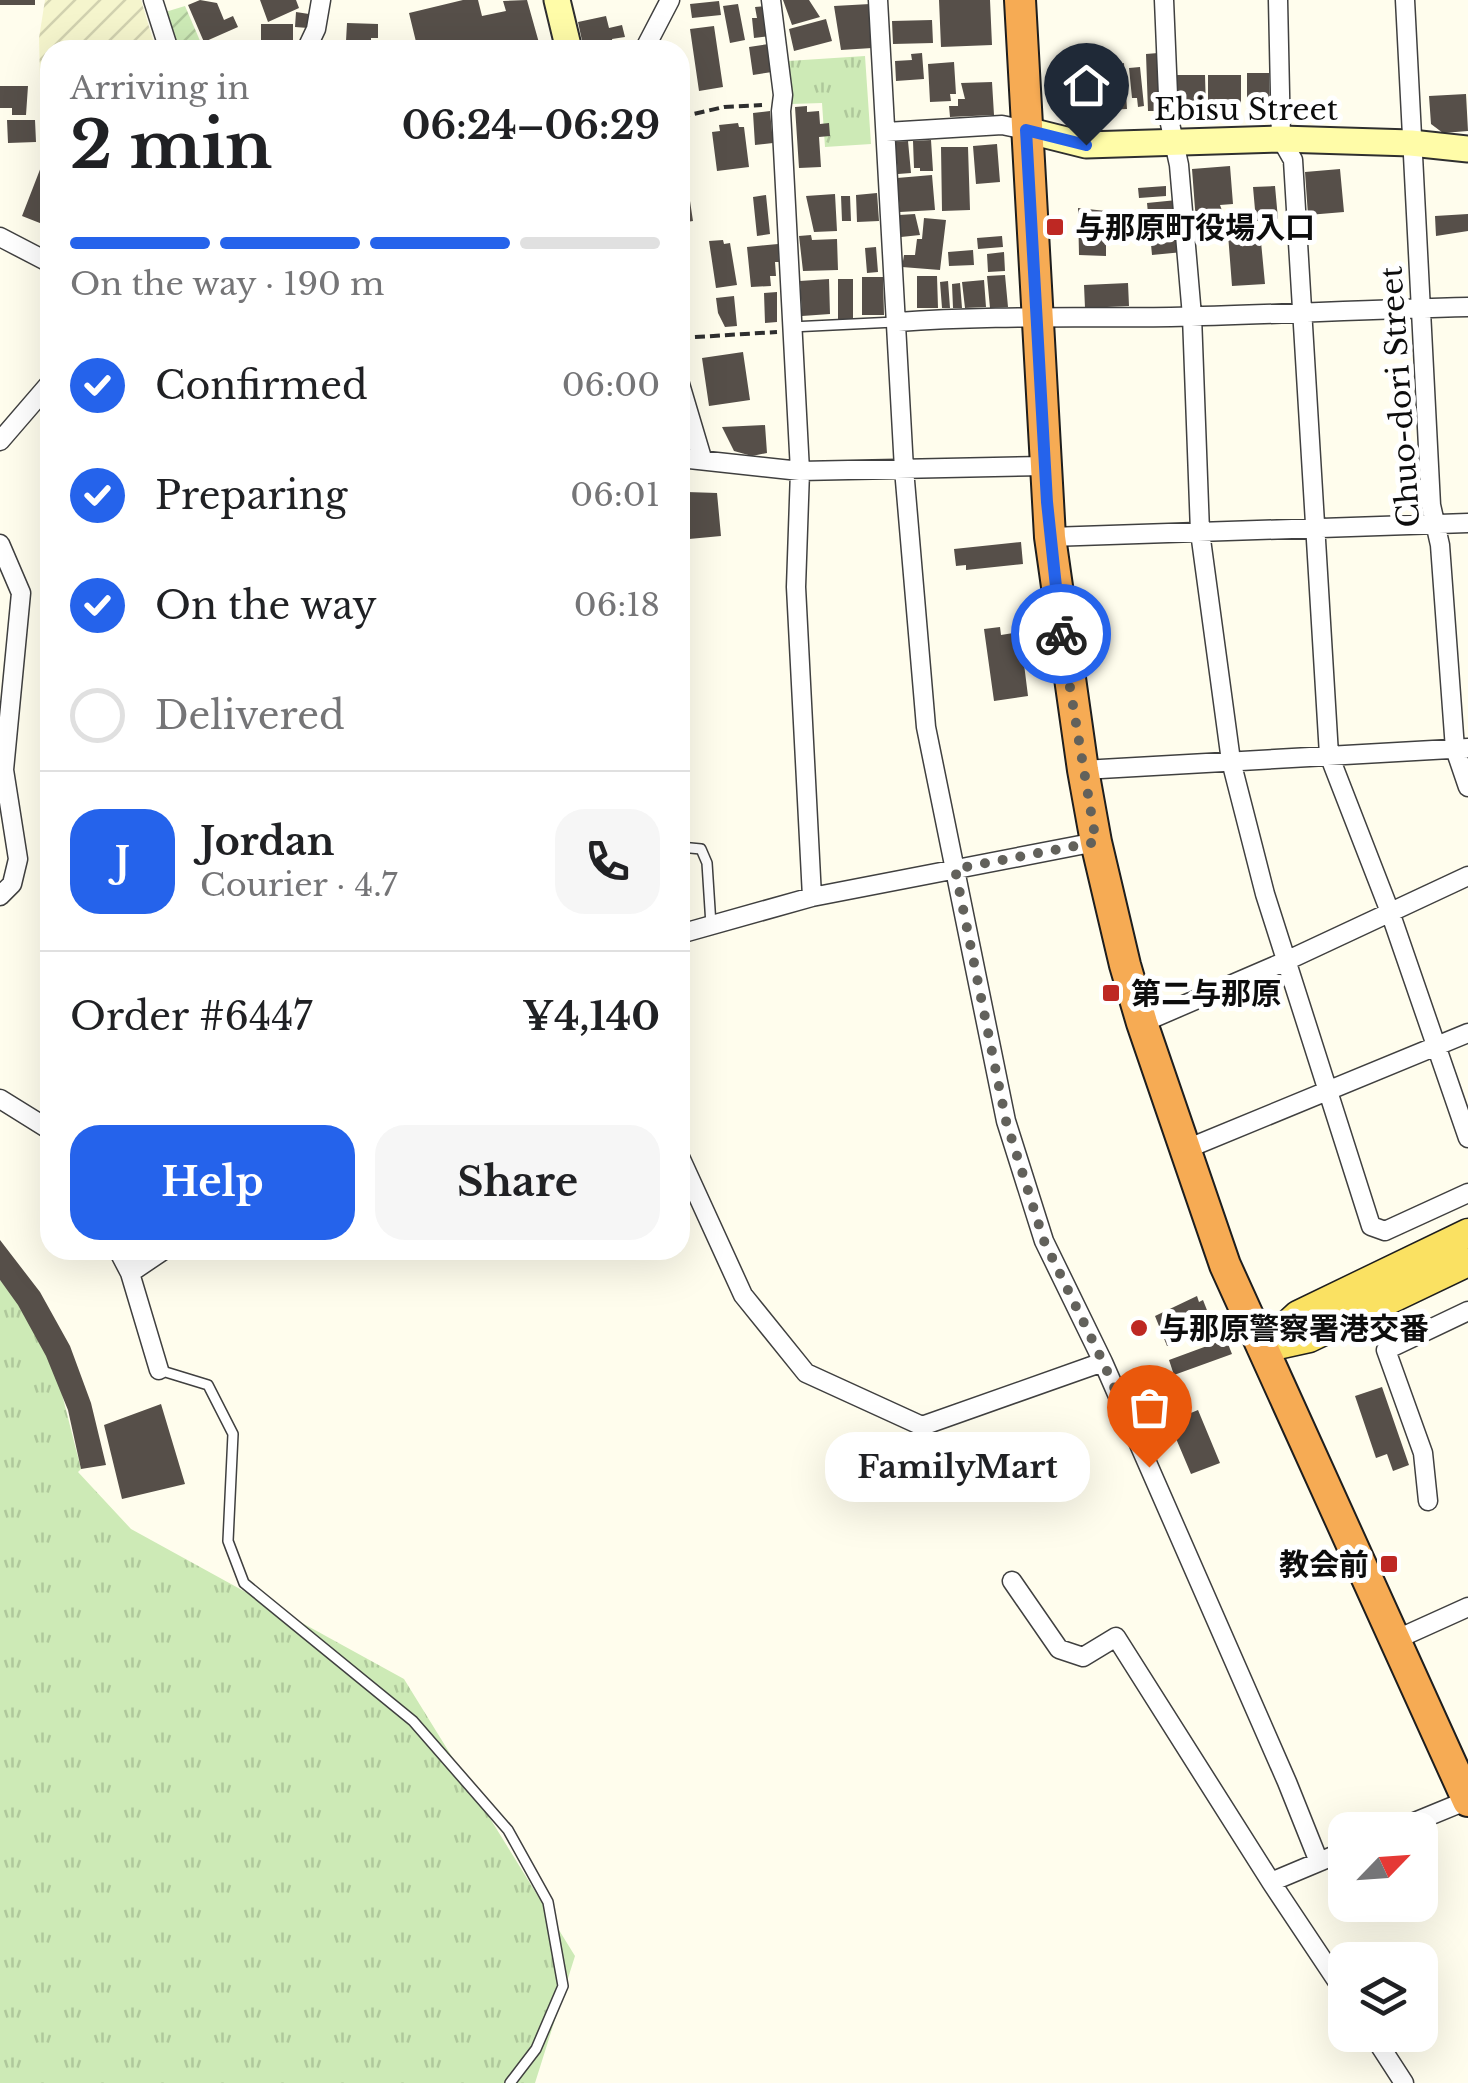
<!DOCTYPE html>
<meta charset="utf-8">
<style>
:root{--surface:#fff;--page:#f6f6f6;--text:#202124;--muted:#757577;--line:#e0e0e0;--accent:#2563eb}
body{margin:0;font-family:"Libre Baskerville","Noto Sans JP",serif;background:var(--page);color:var(--text);height:100vh;display:flex;flex-direction:column;font-size:38px;white-space:nowrap}
*{box-sizing:border-box;margin:0}
p{font-size:32px;color:var(--muted)}
.icon{flex:none;width:55px;height:55px;fill:none;stroke:currentColor;stroke-width:2;stroke-linecap:round;stroke-linejoin:round}
.map{position:relative;flex:1;overflow:hidden}
.details{position:absolute;left:40px;top:40px;width:650px;height:1220px;display:flex;flex-direction:column;background:var(--surface);border-radius:30px;box-shadow:0 10px 40px #0002}
.details>*{flex:none}
.needle{width:65px;rotate:65deg}
.buttons{position:absolute;left:1328px;top:1812px;display:grid;gap:20px}
.buttons a{display:grid;place-items:center;width:110px;height:110px;border-radius:20px;background:var(--surface);box-shadow:0 10px 40px #0002;font-size:50px}
.pin{position:absolute;display:grid;place-items:center;width:85px;height:85px;color:#fff;margin:-102px -42px;border-radius:50% 50% 50% 0;rotate:-45deg;box-shadow:0 0 10px #0007}
.pin .icon{rotate:45deg}
.courier{position:absolute;display:grid;place-items:center;width:100px;height:100px;margin:-50px;border:8px solid #2563eb;border-radius:50%;background:#fff;color:#222;box-shadow:0 2px 12px #0007}
.bubble{position:absolute;height:70px;border-radius:30px;background:var(--surface);box-shadow:0 10px 40px #0002;font-size:32px;font-weight:700;line-height:70px;text-align:center}
.headline em{font-style:normal;font-weight:700}
.headline div{display:flex;flex-direction:column-reverse}
.headline{display:flex;align-items:center;justify-content:space-between;height:170px;padding:0 30px}
h1{font-size:65px;font-weight:700;line-height:75px}
.bar{display:grid;grid-template-columns:repeat(4,1fr);gap:15px 10px;align-content:center;height:120px;padding:0 30px}
.bar i{height:12px;border-radius:8px;background:var(--line)}
.bar .on{background:var(--accent)}
.bar p{grid-column:span 4}
.line{display:flex;align-items:center;gap:25px;padding:0 30px;border-top:2px solid var(--line)}
.line div{flex:1}
.round{display:grid;place-items:center;flex:none;width:105px;height:105px;border-radius:30px;background:var(--page)}
ol{padding:0 30px;list-style:none}
li{display:flex;align-items:center;gap:30px;height:110px}
li p{margin-inline-start:auto}
li .icon{padding:10px;border-radius:50%;background:var(--accent);color:#fff;stroke-width:4}
li:last-child{color:var(--muted)}
li i{width:55px;height:55px;border:5px solid var(--line);border-radius:50%}
.primary-button{display:flex;gap:20px;margin-top:auto;padding:20px 30px}
.primary-button a{flex:1;height:115px;border-radius:30px;background:var(--accent);color:#fff;font-size:40px;font-weight:700;line-height:115px;text-align:center}
.primary-button a+a{background:var(--page);color:var(--text)}
.map>svg:first-child{display:block}
.farmland{fill:url(#farmland-furrows)}
.grass{fill:url(#grass-tufts)}
.garden{fill:url(#garden-furrows)}
.building{fill:#564f49}
.lines{fill:none;stroke-linecap:round;stroke-linejoin:round}
.lane-casing{stroke:#404040;stroke-width:12}
.street-casing{stroke:#404040;stroke-width:21}
.secondary-casing{stroke:#2f2f2f;stroke-width:29}
.primary-casing{stroke:#1e1e1e;stroke-width:31}
.highway-casing{stroke:#1e1e1e;stroke-width:34}
.path{stroke:#2f2f2f;stroke-width:4;stroke-dasharray:10 5;stroke-linecap:butt}
.lane{stroke:#fff;stroke-width:9}
.street{stroke:#fff;stroke-width:18}
.secondary{stroke:#fffca8;stroke-width:25}
.primary{stroke:#fae162;stroke-width:28}
.highway{stroke:#f6ab54;stroke-width:30}
.done{stroke:#62615b;stroke-width:10;stroke-dasharray:0 18}
.route{stroke:#2563eb;stroke-width:12}
.poi-dot{fill:#be2823;stroke:#fff;stroke-width:4}
.labels{text-anchor:middle;dominant-baseline:central;stroke-width:10;stroke-linejoin:round;paint-order:stroke}
.street-label{font-size:30px;fill:#0d0d0d;stroke:#fff}
.poi-label{font-size:30px;font-weight:bold;fill:#0d0d0d;stroke:#fff;text-anchor:start}
</style>
<div class="map">
<svg width="1468" height="2083" viewBox="0 0 1468 2083">
<defs>
<pattern id="farmland-furrows" width="10" height="10" patternUnits="userSpaceOnUse" patternTransform="scale(2.5)"><rect width="10" height="10" fill="#f5f5cd"/><path d="M-1 1l2-2M0 10L10 0M9 11l2-2" fill="none" stroke="#d1d1af"/></pattern>
<pattern id="grass-tufts" width="24" height="20" patternUnits="userSpaceOnUse" patternTransform="scale(2.5)"><rect width="24" height="20" fill="#cdeab6"/><path d="M3 7l-1-3M5 7V3M7 7l1-3M15 17l-1-3M17 17v-4M19 17l1-3" fill="none" stroke="#afc89b"/></pattern>
<pattern id="garden-furrows" width="10" height="10" patternUnits="userSpaceOnUse" patternTransform="scale(2.5)"><rect width="10" height="10" fill="#cdeab6"/><path d="M-1 1l2-2M0 10L10 0M9 11l2-2" fill="none" stroke="#afc89b"/></pattern>
</defs>
<rect width="100%" height="100%" fill="#fffded"/>
<!-- farmland -->
<path class="farmland" d="M45 0H141L156 50H50V106L40 81 39 38Z"/>
<!-- grass -->
<path class="grass" d="M865 56 871 144 825 147 822 103 791 104 788 61Z
M0 1280 49 1343 81 1469 78 1472 131 1529 404 1679 575 1956 535 2083H0Z"/>
<!-- garden -->
<path class="garden" d="M185 6 204 50H175L162 13Z"/>
<!-- building -->
<path class="building" d="M0 0H35V5H0Z
M200 0 217 3 224 20 233 16 238 27 204 42 188 5Z
M260 0H296L299 8 268 22Z
M463 0H478L482 16 506 11 503 1 527 0 541 50H418L409 13Z
M783 0H809L820 17 792 25Z
M939 0H990L992 45 941 47Z
M719 1 721 15 692 18 690 4Z
M738 4 745 40 730 43 723 6Z
M870 4 872 48 841 50 834 6Z
M767 6 771 36 754 38 752 18H757L755 7Z
M296 12 309 14 308 28 295 27Z
M606 16 609 28 622 25 625 37 612 39 614 50H584L578 22Z
M826 19 832 41 794 51 789 29Z
M932 20 933 43 893 44 892 21Z
M347 23 378 24V38H371V50H333V40L346 41Z
M261 24H293V45H287V50H250V41H261Z
M714 26 723 87 699 91 690 29Z
M768 44 772 72 753 75 749 47Z
M1092 47 1094 86 1073 88 1072 48Z
M922 53 924 79 896 81 895 61 912 60 911 54Z
M1158 53 1160 111H1148L1146 54Z
M954 62 956 94H950L951 101 930 102 928 64Z
M1124 63 1127 109 1105 110 1103 68Z
M1140 67 1144 106 1138 107 1137 98H1132L1129 68Z
M1247 73H1269L1270 110H1247Z
M1173 75H1205L1206 110 1173 111Z
M1208 75H1241V110H1208Z
M992 82 994 115 950 117 949 106H958V99H965L961 83Z
M0 86H28L26 115H12V108H0Z
M1466 94 1468 131 1443 133 1431 124 1429 96Z
M807 106V112L819 111 820 124 829 123 830 136 819 137 821 167 799 168 795 107Z
M770 111 773 143 755 145 753 113Z
M7 120H35L36 142 8 143Z
M738 123 739 127H744L749 167 717 171 712 132 720 131 719 125Z
M680 134 693 221 680 223Z
M931 140 933 171H920V168H914L913 141Z
M908 141 911 173 898 174 895 142Z
M997 144 1000 182 976 184 973 146Z
M941 147H968L970 210 942 211Z
M46 154 50 156V187L44 199 50 201V227L22 216Z
M1230 166 1233 204 1220 205 1225 219 1196 222 1192 169Z
M1340 169 1344 212 1308 215 1305 172Z
M932 175 935 210 900 212 897 178Z
M1166 186V196L1139 198 1138 188Z
M1275 186 1278 219 1256 221 1253 187Z
M877 193 879 221 857 222 856 195Z
M835 194 837 231 814 232 806 196Z
M766 195 770 234 757 236 753 197Z
M841 196H850L851 221H842Z
M1177 200 1183 252 1152 255 1147 203Z
M1078 208 1106 211V256L1079 255Z
M915 214 920 235 901 237 899 215Z
M1468 214V231L1436 236 1435 216Z
M924 218 946 220 940 270 902 267 904 255H915L917 239H922Z
M1260 231 1265 284 1232 286 1228 234Z
M811 235 812 240 837 239 838 270 803 271 799 236Z
M1002 236 1003 247 978 249 977 238Z
M723 240 724 244 730 243 737 285 716 288 709 241Z
M778 244 779 262H775L776 276H770L771 286 751 287 747 247Z
M876 247 878 272 867 273 865 248Z
M973 250 974 265 949 266 948 252Z
M1004 252 1005 271 988 272 987 254Z
M1005 275 1008 307 990 308 987 276Z
M917 276H937L938 308H917Z
M862 277H883L884 315H862Z
M829 279 830 314 802 316 800 281Z
M838 279H853V319H838Z
M984 280 986 307 965 308 962 282Z
M948 281 950 308H942L940 282Z
M960 283 962 308H953L952 284Z
M1128 283 1129 306 1085 308 1084 285Z
M777 292V322L765 323 764 293Z
M734 296 737 326 725 327 718 313 716 298Z
M743 352 750 400 709 406 702 358Z
M765 425 767 453 752 456 734 451 722 427Z
M687 492 717 493 721 536 689 539Z
M1021 542 1023 564 966 570V565L956 566 954 549Z
M1000 627 1001 635 1020 632 1028 696 994 701 984 629Z
M0 1240 40 1292 70 1346 91 1403 106 1465 81 1469 68 1410 46 1356 18 1305 0 1280Z
M1197 1296 1199 1302 1203 1300 1212 1323 1208 1324 1210 1329 1167 1346 1155 1316Z
M1226 1339 1232 1354 1174 1375 1169 1360Z
M1382 1387 1409 1465 1393 1471 1387 1454 1376 1458 1355 1396Z
M161 1404 185 1484 122 1499 104 1425Z
M1198 1410 1220 1463 1191 1474 1169 1422Z"/>
<g class="lines">
<defs>
<path id="lane" d="M791 327 895 322
M680 847 701 849 707 863 711 925
M159 1370 208 1385 233 1434 228 1541 244 1583 413 1721 508 1830 548 1902 563 1986 536 2049 510 2083"/>
<path id="street" d="M153 0 169 50
M771 0 783 95 781 111 800 471 796 587 812 897
M878 0 904 469 926 727 1006 1121 1044 1241 1103 1362 1287 1782 1319 1862
M1164 0 1169 119 1179 165 1192 316 1200 532 1231 761 1265 894 1371 1226 1385 1231 1468 1193
M1278 0 1281 139 1293 160 1329 755 1390 912 1468 1138
M1405 0 1431 505 1440 545 1455 749 1468 787
M306 50 316 29 321 0
M644 50 670 0
M886 132 1002 125 1026 130
M0 237 50 263
M898 322C989 315 1080 318 1171 317 1270 315 1369 309 1468 307
M680 384 702 458
M0 441 50 383
M680 458 800 471 1045 466
M1050 537 1468 523
M0 544 21 593 4 770 18 859 12 884 0 896
M1083 770 1468 748
M680 934 812 897 1096 842
M1142 1023 1286 961 1468 876
M0 1099 50 1130
M1184 1150 1468 1033
M680 1157 743 1295 806 1373 922 1426 1103 1362
M118 1250 130 1273 159 1370
M130 1273 164 1250
M1428 1501 1423 1453 1386 1350 1468 1311
M1012 1581 1059 1649 1083 1657 1116 1637 1271 1882
M1395 1640 1468 1607
M1395 1830 1468 1800
M1345 1851 1271 1882 1345 1993
M1373 2035 1404 2083"/>
<path id="secondary" d="M557 0 569 50
M1026 130 1086 145 1281 139 1411 143 1468 149"/>
<path id="primary" d="M1262 1348 1298 1315 1468 1233
M1264 1348 1309 1338 1468 1262"/>
<path id="highway" d="M1020 0 1050 537 1083 770 1096 842 1125 965 1142 1023 1225 1265 1468 1801"/>
</defs>
<!-- lane casing -->
<use href="#lane" class="lane-casing"/>
<!-- street casing -->
<use href="#street" class="street-casing"/>
<!-- secondary casing -->
<use href="#secondary" class="secondary-casing"/>
<!-- primary casing -->
<use href="#primary" class="primary-casing"/>
<!-- highway casing -->
<use href="#highway" class="highway-casing"/>
<!-- path -->
<path class="path" d="M680 117 724 107 762 105
M680 338 777 332"/>
<!-- lane -->
<use href="#lane" class="lane"/>
<!-- street -->
<use href="#street" class="street"/>
<!-- secondary -->
<use href="#secondary" class="secondary"/>
<!-- primary -->
<use href="#primary" class="primary"/>
<!-- highway -->
<use href="#highway" class="highway"/>
</g>
<g class="lines">
<!-- done -->
<path class="done" d="M1061 634 1096 842 955 869 1006 1121 1044 1241 1103 1362 1149 1467"/>
<!-- route -->
<path class="route" d="M1061 634 1047 502 1026 130 1086 145"/>
</g>
<!-- markers -->
<g class="poi-dot">
<rect x="1045" y="217" width="20" height="20" rx="5"/>
<rect x="1101" y="983" width="20" height="20" rx="5"/>
<circle cx="1139" cy="1328" r="10"/>
<rect x="1379" y="1554" width="20" height="20" rx="5"/>
</g>
<g class="labels">
<!-- street labels -->
<g class="street-label">
<text x="1246" y="109">Ebisu Street</text>
<text transform="translate(1400 397) rotate(-94)">Chuo-dori Street</text>
</g>
<!-- poi labels -->
<g class="poi-label">
<text x="1075" y="227">与那原町役場入口</text>
<text x="1131" y="993">第二与那原</text>
<text x="1159" y="1328">与那原警察署港交番</text>
<text x="1369" y="1564" text-anchor="end">教会前</text>
</g>
</g>
</svg>
<div class="buttons">
<a><svg class="needle" viewBox="-14 -14 28 28"><path d="M0-13l5 13h-10z" fill="#e53935"/><path d="M0 13l5-13h-10z" fill="#757577"/></svg></a>
<a><svg class="icon" aria-label="layers" viewBox="0 0 24 24"><path d="M12 4l9 5-9 5-9-5zM3 14l9 5 9-5"/></svg></a>
</div>
<div class="pin" style="left:1149px;top:1467px;background:#ea580c"><svg class="icon" aria-label="bag" viewBox="0 0 24 24"><path d="M5 8h14l-1 12H6zM9 8a3 3 0 0 1 6 0"/></svg></div>
<div class="pin" style="left:1086px;top:145px;background:#1f2937"><svg class="icon" aria-label="home" viewBox="0 0 24 24"><path d="M3 11l9-7 9 7M6 9v11h12V9"/></svg></div>
<div class="courier" style="left:1061px;top:634px"><svg class="icon" aria-label="bike" viewBox="0 0 24 24"><circle cx="6" cy="16" r="4"/><circle cx="18" cy="16" r="4"/><path d="M6 16l4-8h5l3 8M10 8l3 8H6M13 5h3"/></svg></div>
<div class="bubble" style="left:825px;top:1432px;width:265px">FamilyMart</div>
<section class="details">
<div class="headline"><div><h1>2 min</h1><p>Arriving in</p></div><em>06:24–06:29</em></div>
<div class="bar"><i class="on"></i><i class="on"></i><i class="on"></i><i></i><p>On the way · 190 m</p></div>
<ol>
<li><svg class="icon" aria-label="check" viewBox="0 0 24 24"><path d="M5 12l5 5 9-10"/></svg>Confirmed<p>06:00</p></li>
<li><svg class="icon" aria-label="check" viewBox="0 0 24 24"><path d="M5 12l5 5 9-10"/></svg>Preparing<p>06:01</p></li>
<li><svg class="icon" aria-label="check" viewBox="0 0 24 24"><path d="M5 12l5 5 9-10"/></svg>On the way<p>06:18</p></li>
<li><i></i>Delivered</li>
</ol>
<div class="line" style="height:180px"><b class="round" style="background:var(--accent);color:#fff">J</b><div><b>Jordan</b><p>Courier · 4.7</p></div><a class="round"><svg class="icon" aria-label="phone" viewBox="0 0 24 24"><path d="M5 4h4l2 5-3 2q2 4 5 5l2-3 5 2v4C11 20 4 13 5 4z"/></svg></a></div>
<div class="line" style="height:130px"><div>Order #6447</div><b>¥4,140</b></div>
<div class="primary-button"><a>Help</a><a>Share</a></div>
</section>
</div>
